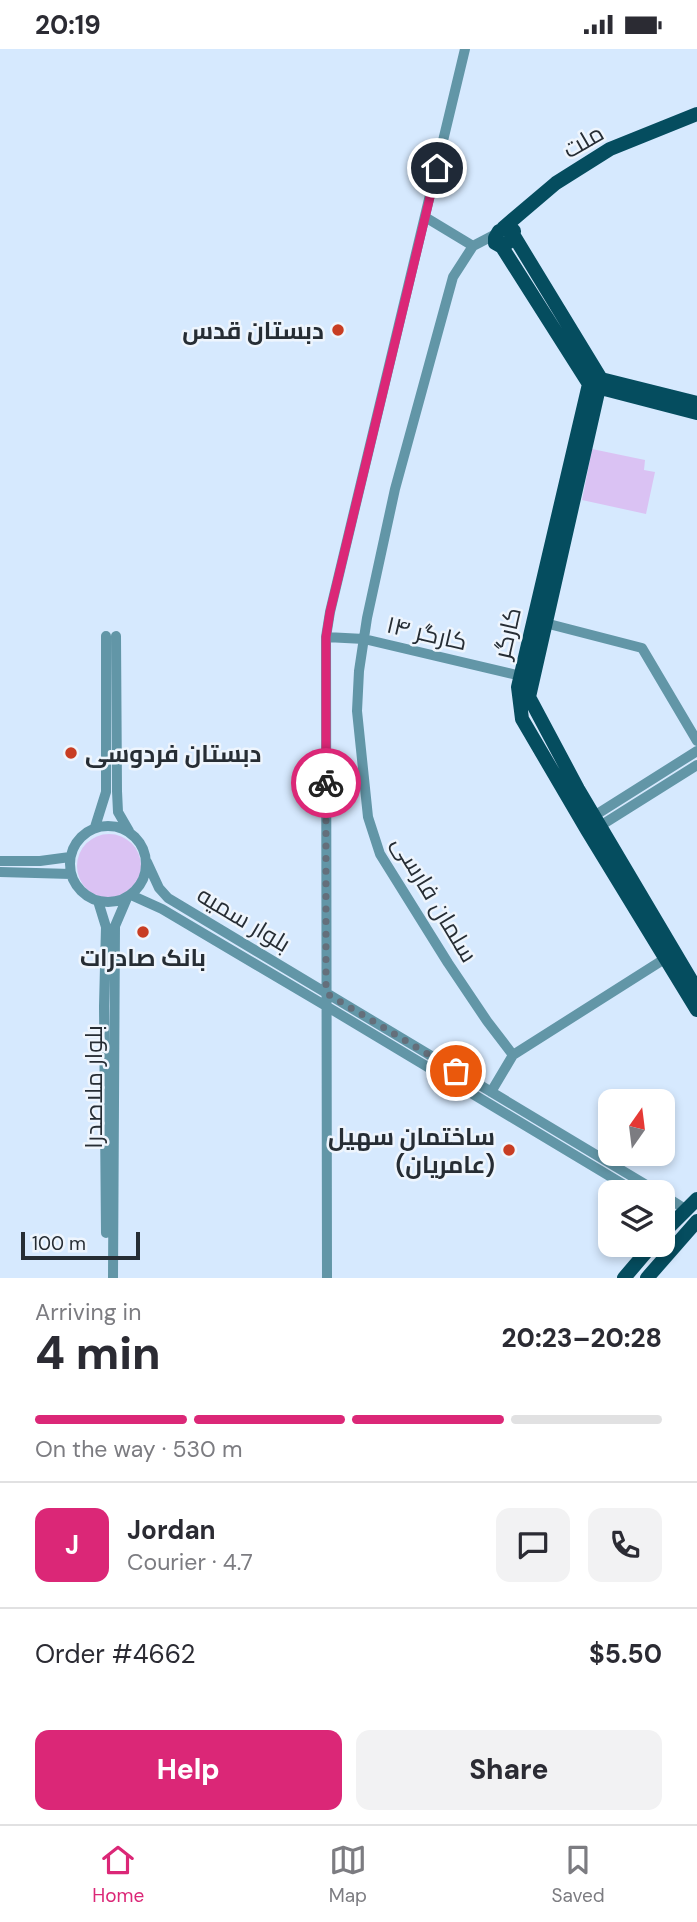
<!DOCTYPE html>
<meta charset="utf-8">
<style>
:root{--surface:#fff;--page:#f2f2f3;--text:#2b2b33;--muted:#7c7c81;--line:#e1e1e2;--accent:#db2777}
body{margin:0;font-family:"DM Sans",Cairo,sans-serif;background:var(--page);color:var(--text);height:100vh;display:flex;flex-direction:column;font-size:26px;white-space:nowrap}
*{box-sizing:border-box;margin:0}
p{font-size:23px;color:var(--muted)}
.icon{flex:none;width:38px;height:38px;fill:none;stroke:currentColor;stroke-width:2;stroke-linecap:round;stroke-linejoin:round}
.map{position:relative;height:1229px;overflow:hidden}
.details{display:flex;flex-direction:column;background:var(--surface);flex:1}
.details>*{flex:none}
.needle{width:46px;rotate:14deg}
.controls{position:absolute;left:598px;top:1040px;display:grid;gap:14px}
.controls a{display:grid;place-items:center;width:77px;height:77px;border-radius:14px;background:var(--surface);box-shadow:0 4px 10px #0003;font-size:35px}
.scale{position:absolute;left:21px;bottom:18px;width:119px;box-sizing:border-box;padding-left:7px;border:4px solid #262d34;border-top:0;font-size:19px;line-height:24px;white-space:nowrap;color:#262d34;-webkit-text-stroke:5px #eef5fd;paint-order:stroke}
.pin{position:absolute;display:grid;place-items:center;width:60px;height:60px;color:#fff;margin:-30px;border:4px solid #fff;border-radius:50%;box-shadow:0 2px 7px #0007}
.courier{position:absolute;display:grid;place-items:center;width:70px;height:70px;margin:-35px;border:5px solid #db2777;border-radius:50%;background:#fff;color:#222;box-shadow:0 2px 9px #0007}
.summary em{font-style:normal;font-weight:800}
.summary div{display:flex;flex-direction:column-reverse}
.summary{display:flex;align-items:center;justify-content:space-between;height:119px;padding:0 35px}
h1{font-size:46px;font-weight:800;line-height:52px}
.bar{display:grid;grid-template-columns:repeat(4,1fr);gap:10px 7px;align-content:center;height:84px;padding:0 35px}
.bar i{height:9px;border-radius:5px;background:var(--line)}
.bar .current{background:var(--accent)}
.bar p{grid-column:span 4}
.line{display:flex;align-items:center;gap:18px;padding:0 35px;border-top:2px solid var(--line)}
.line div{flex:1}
.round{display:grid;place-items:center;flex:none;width:74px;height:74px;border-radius:14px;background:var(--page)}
.cta{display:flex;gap:14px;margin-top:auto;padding:14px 35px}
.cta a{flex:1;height:80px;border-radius:14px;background:var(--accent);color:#fff;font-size:28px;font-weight:800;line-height:80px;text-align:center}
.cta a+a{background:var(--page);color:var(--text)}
.status{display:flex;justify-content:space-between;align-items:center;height:49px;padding:0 35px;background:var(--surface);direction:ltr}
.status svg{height:19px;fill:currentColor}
.menu{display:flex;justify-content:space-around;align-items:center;height:98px;border-top:2px solid var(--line);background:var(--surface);font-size:19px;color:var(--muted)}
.menu a{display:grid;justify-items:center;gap:4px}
.menu .current{color:var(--accent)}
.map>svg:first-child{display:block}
.green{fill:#dac2f3}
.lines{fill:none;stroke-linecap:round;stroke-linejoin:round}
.minor{stroke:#6296a7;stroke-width:10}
.major{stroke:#054d5f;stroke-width:14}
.done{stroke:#646f7b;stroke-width:7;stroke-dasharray:0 12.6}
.route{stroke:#db2777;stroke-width:9}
.poi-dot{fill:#c83d23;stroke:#eef5fd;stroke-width:2.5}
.labels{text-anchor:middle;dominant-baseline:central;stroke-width:5;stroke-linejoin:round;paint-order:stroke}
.street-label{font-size:24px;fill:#262d34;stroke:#eef5fd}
.poi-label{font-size:24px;font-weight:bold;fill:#262d34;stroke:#eef5fd;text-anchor:end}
</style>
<div class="status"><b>20:19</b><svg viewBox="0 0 49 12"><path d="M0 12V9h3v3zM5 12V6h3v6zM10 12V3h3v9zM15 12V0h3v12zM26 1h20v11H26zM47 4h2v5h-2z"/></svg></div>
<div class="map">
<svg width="697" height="1229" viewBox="0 0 697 1229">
<rect width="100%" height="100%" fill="#d6e9fe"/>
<!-- green -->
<path class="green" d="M592 400 645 411 644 421 655 423 646 465 582 451Z
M77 817a32 32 0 1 1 64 0a32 32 0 1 1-64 0Z"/>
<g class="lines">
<!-- minor -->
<path class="minor" d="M425 168 473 197
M496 185 473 197 453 228 395 440 367 569 359 622 357 662 368 768 380 805 448 914 487 972 513 1006
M545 574 642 599 697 692
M116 587 117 742 118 763 129 782
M326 588 364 590 521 627
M591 772 594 767 697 702
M70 815a38 38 0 1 1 76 0a38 38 0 1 1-76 0Z
M95 778 106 743V587
M593 779 600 777 697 716
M0 812H40L70 808
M147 813 159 839 168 849 658 1143
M0 823 71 825
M131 846 162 860 326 957 636 1143
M98 852 106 878 104 957 106 1184
M491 1043 513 1006 666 909
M663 1146 685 1160
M663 1159 677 1169
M113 1229 115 877 127 849
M327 1229 326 588 330 563 465 0"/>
<!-- major -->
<path class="major" d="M503 179 556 134 610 100 697 65
M514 187 601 330
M502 198 513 190 514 182 510 178 499 182 495 189V194L502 198 589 335 518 638 522 670 587 781 697 961
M601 330 529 648 578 740 697 941
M601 330 697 354
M593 337 697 364
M663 1184 697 1150
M624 1229 653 1195
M647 1229 697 1172"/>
</g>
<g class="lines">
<!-- done -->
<path class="done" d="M326 734V944L456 1022"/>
<!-- route -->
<path class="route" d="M326 734V588L330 563 437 119"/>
</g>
<!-- markers -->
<g class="poi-dot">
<circle cx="338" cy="281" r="7"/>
<circle cx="71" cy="704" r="7"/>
<circle cx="143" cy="883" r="7"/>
<circle cx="509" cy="1101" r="7"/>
</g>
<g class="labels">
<!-- street labels -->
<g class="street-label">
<text transform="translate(583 92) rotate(-30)">ملت</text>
<text transform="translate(427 584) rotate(13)">کارگر ۱۴</text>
<text transform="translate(507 584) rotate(-77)">کارگر</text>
<text transform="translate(435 850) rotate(59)">سلمان فارسی</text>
<text transform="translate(244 870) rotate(31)">بلوار سمیه</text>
<text transform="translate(93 1038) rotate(-90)">بلوار ملاصدرا</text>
</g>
<!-- poi labels -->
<g class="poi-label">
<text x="324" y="281">دبستان قدس</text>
<text x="85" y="704" text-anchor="start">دبستان فردوسی</text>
<text x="143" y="908" text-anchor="middle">بانک صادرات</text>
<text x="495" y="1087">ساختمان سهیل<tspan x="495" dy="28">(عامریان)</tspan></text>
</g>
</g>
</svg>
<div class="controls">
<a><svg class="needle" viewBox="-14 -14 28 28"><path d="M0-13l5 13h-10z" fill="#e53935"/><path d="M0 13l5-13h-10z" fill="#7c7c81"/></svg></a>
<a><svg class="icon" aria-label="layers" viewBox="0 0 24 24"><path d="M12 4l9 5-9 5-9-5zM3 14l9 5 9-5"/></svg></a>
</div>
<div class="scale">100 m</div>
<div class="pin" style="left:456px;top:1022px;background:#ea580c"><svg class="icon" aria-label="bag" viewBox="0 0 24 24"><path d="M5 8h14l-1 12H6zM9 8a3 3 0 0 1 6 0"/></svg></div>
<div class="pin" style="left:437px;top:119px;background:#1f2937"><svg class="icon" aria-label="home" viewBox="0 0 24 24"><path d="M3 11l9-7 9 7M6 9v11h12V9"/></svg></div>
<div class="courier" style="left:326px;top:734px"><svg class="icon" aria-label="bike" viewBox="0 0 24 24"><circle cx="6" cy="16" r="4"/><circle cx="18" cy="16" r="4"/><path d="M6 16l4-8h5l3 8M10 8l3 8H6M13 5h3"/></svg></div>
</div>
<section class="details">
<div class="summary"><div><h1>4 min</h1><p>Arriving in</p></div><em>20:23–20:28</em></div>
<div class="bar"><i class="current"></i><i class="current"></i><i class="current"></i><i></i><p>On the way · 530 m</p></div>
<div class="line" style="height:126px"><b class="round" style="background:var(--accent);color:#fff">J</b><div><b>Jordan</b><p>Courier · 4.7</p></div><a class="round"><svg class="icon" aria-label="chat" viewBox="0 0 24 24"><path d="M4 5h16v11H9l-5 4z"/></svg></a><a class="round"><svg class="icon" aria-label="phone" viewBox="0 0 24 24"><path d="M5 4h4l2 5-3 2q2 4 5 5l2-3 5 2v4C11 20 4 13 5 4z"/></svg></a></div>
<div class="line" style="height:91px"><div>Order #4662</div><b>$5.50</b></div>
<div class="cta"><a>Help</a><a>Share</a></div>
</section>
<nav class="menu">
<a class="current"><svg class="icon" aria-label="home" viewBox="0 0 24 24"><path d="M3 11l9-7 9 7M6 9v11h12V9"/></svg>Home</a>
<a><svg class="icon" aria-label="map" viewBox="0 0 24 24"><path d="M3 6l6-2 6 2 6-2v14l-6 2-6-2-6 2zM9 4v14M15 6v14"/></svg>Map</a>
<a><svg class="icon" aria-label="saved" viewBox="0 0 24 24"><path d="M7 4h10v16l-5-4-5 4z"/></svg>Saved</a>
</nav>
